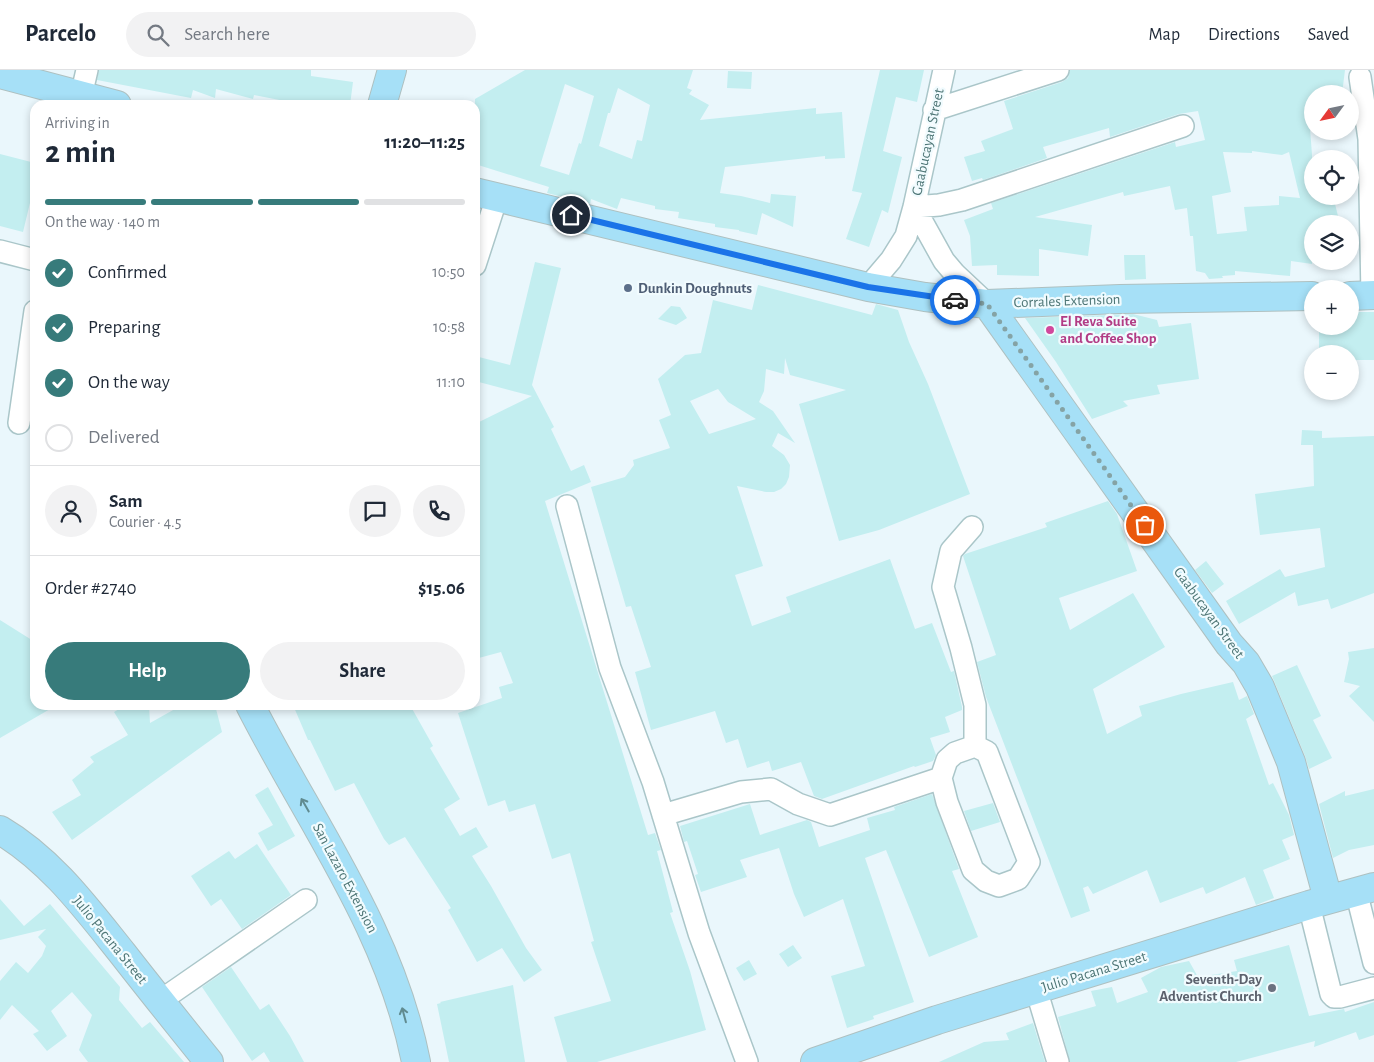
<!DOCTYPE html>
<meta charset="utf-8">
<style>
:root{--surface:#fff;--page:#f2f2f3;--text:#1f2937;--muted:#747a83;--line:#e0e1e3;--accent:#377b7b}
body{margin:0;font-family:"Alegreya Sans",sans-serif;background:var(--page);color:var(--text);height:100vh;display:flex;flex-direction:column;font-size:19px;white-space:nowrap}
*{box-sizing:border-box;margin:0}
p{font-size:16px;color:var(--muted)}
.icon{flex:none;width:28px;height:28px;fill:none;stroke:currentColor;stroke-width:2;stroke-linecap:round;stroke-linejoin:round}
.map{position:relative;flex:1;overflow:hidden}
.panel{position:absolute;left:30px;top:30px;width:450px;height:610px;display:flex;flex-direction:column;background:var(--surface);border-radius:15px;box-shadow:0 2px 8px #0003}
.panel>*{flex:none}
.needle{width:32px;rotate:237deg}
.buttons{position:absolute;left:1304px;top:15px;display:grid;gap:10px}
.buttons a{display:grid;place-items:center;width:55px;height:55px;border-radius:50%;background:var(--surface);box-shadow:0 2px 8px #0003;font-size:25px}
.pin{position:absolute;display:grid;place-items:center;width:42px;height:42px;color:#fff;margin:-21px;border:2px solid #fff;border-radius:50%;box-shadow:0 1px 5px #0007}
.courier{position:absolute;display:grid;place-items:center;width:50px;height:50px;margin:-25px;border:4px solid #1a73e8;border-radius:50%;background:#fff;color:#222;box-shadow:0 1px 6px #0007}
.headline em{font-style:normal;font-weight:700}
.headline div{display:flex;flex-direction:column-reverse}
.headline{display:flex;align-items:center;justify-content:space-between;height:85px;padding:0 15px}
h1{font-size:32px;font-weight:700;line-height:38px}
.bar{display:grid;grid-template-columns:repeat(4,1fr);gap:8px 5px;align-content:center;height:60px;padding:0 15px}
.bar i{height:6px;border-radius:4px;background:var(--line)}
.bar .selected{background:var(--accent)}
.bar p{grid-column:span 4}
.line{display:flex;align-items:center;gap:12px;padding:0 15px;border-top:1px solid var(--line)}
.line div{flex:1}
.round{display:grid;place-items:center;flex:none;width:52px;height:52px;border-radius:26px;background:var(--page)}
ol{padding:0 15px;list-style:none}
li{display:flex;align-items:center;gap:15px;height:55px}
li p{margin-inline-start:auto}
li .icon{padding:5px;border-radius:50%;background:var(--accent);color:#fff;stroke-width:4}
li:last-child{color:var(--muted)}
li i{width:28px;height:28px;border:2px solid var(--line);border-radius:50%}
.cta{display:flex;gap:10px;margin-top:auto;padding:10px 15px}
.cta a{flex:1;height:58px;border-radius:30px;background:var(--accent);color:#fff;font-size:20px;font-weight:700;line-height:58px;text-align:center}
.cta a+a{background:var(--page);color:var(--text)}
header{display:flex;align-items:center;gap:30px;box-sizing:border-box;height:70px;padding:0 25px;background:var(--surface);border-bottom:1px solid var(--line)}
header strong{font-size:24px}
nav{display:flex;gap:28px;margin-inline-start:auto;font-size:18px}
.search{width:350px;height:45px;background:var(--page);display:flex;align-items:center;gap:12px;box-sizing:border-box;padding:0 18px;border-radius:28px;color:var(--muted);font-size:19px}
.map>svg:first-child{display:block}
.building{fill:#c3eef0;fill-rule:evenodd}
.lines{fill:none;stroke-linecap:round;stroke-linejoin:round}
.minor-casing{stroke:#aac6c9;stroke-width:24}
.major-casing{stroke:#aec0c0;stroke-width:30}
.minor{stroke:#fff;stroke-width:21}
.major{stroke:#a6e0f7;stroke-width:28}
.oneway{stroke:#608b90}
.done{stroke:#85a3a5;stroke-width:5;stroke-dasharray:0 9}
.route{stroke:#1a73e8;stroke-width:6}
.service-dot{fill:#5c6f8a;stroke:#f1fbfe;stroke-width:2}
.hotel-dot{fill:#d1479c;stroke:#f1fbfe;stroke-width:2}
.worship-dot{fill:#6b7280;stroke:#f1fbfe;stroke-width:2}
.labels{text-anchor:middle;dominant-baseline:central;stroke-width:4.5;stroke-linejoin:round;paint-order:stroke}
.street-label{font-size:15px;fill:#4e7676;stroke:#f1fbfe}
.service-label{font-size:15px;font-weight:bold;fill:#4e5e75;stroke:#f1fbfe;text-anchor:start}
.hotel-label{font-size:15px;font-weight:bold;fill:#b23c85;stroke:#f1fbfe;text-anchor:start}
.worship-label{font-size:15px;font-weight:bold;fill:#5b616d;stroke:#f1fbfe;text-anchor:end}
</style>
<header>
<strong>Parcelo</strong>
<div class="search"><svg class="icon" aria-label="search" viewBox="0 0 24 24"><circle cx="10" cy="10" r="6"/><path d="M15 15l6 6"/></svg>Search here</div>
<nav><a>Map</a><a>Directions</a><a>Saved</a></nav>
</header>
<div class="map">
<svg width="1374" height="992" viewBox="0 0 1374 992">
<rect width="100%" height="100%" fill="#eaf7fc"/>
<!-- building -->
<path class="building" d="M99 0H311V6L353 12 350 35H305L254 25 253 29 216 19 215 28 193 20 191 28 97 10Z
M525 0H693L687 18 692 20 689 24 709 35 700 50 816 38V44L842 42 845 88 825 89V86L725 97 720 123 741 126 770 133 771 124 796 126 793 157 762 143 757 165 739 161V160L715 157V154L678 148 679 142 655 139V136L621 128 617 139 591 129 590 134 547 123 549 117 475 94V29ZM565 14 594 26 581 74 579 73 569 105 540 96ZM618 18 650 35 642 71 637 70 632 89 599 76 608 43H610Z
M880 0H924L917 32 896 27 883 81 902 87 888 143 882 140 869 177 846 169 862 123 852 121Z
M1070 0H1345L1342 24H1312L1310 58 1312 85V126H1333L1340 154H1312V194L1291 191 1290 206 1235 201V205L1222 206 1223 208 1209 209 1205 203 1196 201 1193 166H1190L1187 138 1175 140 1170 116 1124 126 1123 122 1035 147 1092 155 1088 186 1039 179V206L997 205V195L972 196 970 166 964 150 993 139 991 133 1175 72 1176 77 1205 70 1198 41 1179 44 1110 67 1109 58 1043 77 1047 88 983 110 982 108 972 111 964 87 985 81 981 71 1013 59 1004 31 1062 12 1068 8ZM1252 81 1282 85 1289 82 1300 128 1279 126V135L1244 137 1247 161 1217 164 1212 126 1231 122 1223 82 1252 83Z
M728 1 752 2 751 19 727 18Z
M0 84 35 93V112L23 162 0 156Z
M1124 185H1145L1146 209 1125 210Z
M535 192 561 198 532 315 554 357 551 359 571 401 584 395 591 412 545 431 648 765 655 763 661 780 657 781 673 842 670 843 690 901 706 960 597 992H567L554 947 611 931 591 872 594 871 570 783 552 789 535 734 509 742 505 730 488 736 458 643 502 628 499 617 513 613 501 582 475 589V354L532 326 475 311V286L510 295Z
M758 215 872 245 876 234 898 240 909 272 928 314 970 424 879 460 839 471 799 334 846 320 790 305 785 288 784 304 766 299 764 321 759 332 773 341 795 373 778 363 772 376 784 385 790 395 789 407 786 414 781 419 774 422H766L737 416 763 496 735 505 752 556 791 542 786 527 890 489 915 559 932 553 951 602 954 601 962 637V640L945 647 950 662 930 668 936 685 933 691 915 697 914 696 822 729 814 726 801 692 772 701 769 691 747 698 738 669 726 673 715 641 651 660 635 602 651 597 631 536 626 537 591 417 625 407 634 395 633 390 670 378 659 350 671 345 658 309 685 285 701 283 713 230 752 240ZM718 319 728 332 756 349 709 364 690 331Z
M671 236 680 237 687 248 676 255 658 249Z
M1350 242H1374V290H1350V284H1319V256H1350Z
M1133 244 1157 250 1159 257 1191 253 1199 309 1157 315 1160 324 1123 331 1128 336 1092 349 1056 292 1025 248Z
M1302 360 1322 361V368L1374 366V523L1331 539 1328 529 1298 536 1295 522 1239 554 1226 531 1280 499 1285 507 1325 497 1320 458 1260 465 1255 424 1314 416 1313 375H1301Z
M1108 431 1117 444 1137 501 1059 528 1070 560 1133 523 1165 577 1093 619 1107 664 1142 646 1139 636 1181 624 1233 612 1239 630 1247 626 1254 644 1246 649 1269 715 1273 713 1289 745 1294 765 1282 770 1290 789 1263 800 1274 828 1256 835 1245 807 1206 824 1203 817 1160 833 1147 800 1093 824 1088 816 1083 818 1090 841 1071 848 986 627 977 592 996 585 963 486 965 484 1047 457 1045 453Z
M1206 491 1224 514 1212 523 1195 500Z
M0 550 35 572V635H57L0 668Z
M1374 578V652L1349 626 1360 616 1344 612 1349 589 1348 582Z
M1297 595 1321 646 1313 650 1332 688 1309 699 1305 686 1272 606Z
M126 635H149L150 653 182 635H215L222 662 72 770 52 742 81 725 72 710 94 692 90 687 128 665 114 642Z
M293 635H410L433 676 430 678 460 729 444 739 460 766 476 757 488 777 472 786 491 816 526 878 542 900 524 912 502 878 477 892 448 840 451 838 405 767 389 775 384 769 354 713 335 721 310 670H308Z
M268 717 295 766 268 781 258 763 273 755 255 725Z
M1374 719V775L1349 780 1333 788 1319 734 1345 721V726Z
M932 724 959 799 952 801 978 867 929 887 886 780 865 788 914 932 873 946 874 949 847 958 831 906 865 896 843 829 804 847 794 824 779 778 740 790 747 807 701 822 695 805 698 804 687 771 684 772 680 756 750 734 760 765 807 750 811 752 819 777 870 760 867 748 895 740 894 737Z
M993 733 1000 752 971 761 964 741Z
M257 774 291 825 242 859 221 829 211 836 191 806 229 781 235 789Z
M0 829 24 856 50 834 120 917 119 930 142 958 150 952 184 992H88L79 980 92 945 72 922 51 941 67 966 47 981 33 964 39 961 12 935 0 950V911L16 892 28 903 42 886 46 876 38 867 46 859 0 870Z
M793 875 802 888 788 897 779 884Z
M1289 875 1309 946 1344 939 1345 942 1374 932V965L1359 970 1356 962 1314 977 1315 971 1236 992H1070L1058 947 1096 936 1091 921 1112 917 1117 933 1148 922 1141 908 1161 897 1189 891 1198 907 1237 901 1234 890Z
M749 890 757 904 744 911 736 898Z
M231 897 260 940 269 934 290 966 304 992H270L264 982 252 991 202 917Z
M513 915 525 992H449L437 934 441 933 440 932Z
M1033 953 1045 992H939L984 972 1009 970 1006 963Z"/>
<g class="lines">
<defs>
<path id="minor" d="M1360 7 1369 69 1372 226
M79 35 87 0
M934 40 1058 0
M914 137 939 135 962 130 1183 56
M914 137 944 191 955 204 987 234
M0 181 35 190
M475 195 497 127
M868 217 891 190 906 166 914 137 944 0
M19 353 35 241
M567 436 610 598 653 712 699 863 747 992
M972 457 951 481 943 517 961 578 975 635V676
M975 676 987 682 1029 792 1018 809 999 816 986 811 973 800 947 732 941 708 947 690 955 683Z
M663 745 741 722 771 719 798 734 830 745 941 708
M1356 821 1374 893
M1309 835 1331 924 1334 927H1340L1374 918
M1036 919 1058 992
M160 931 306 830"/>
<path id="major" d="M0 4 117 35
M382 35 392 0
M475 122 868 217 925 227 987 234 1120 229 1312 226
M1350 226 1374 225
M987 234 1229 574 1246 593 1260 617 1291 692 1328 829
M250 635C310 753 390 859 416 992
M0 760C51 790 86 838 123 884 151 920 180 956 209 992
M815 992 937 950 1309 835 1374 817"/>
</defs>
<!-- minor casing -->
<use href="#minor" class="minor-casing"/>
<!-- major casing -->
<use href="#major" class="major-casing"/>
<!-- minor -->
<use href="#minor" class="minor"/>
<!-- major -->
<use href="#major" class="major"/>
</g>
<!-- one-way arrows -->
<defs><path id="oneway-shaft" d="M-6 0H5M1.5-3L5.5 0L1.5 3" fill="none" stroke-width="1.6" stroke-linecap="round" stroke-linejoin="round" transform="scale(1.25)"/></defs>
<g class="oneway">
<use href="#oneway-shaft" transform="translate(305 735) rotate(-120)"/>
<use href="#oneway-shaft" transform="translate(404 945) rotate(-105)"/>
</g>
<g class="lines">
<!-- done -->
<path class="done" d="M955 230 987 234 1145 455"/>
<!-- route -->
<path class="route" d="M571 145 868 217 955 230"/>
</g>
<!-- markers -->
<circle class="service-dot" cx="628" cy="218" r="5"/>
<circle class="hotel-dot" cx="1050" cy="260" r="5"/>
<circle class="worship-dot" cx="1272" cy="918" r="5"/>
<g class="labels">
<!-- street labels -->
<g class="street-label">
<text transform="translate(928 72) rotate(-78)">Gaabucayan Street</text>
<text transform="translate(1067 231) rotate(-2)">Corrales Extension</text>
<text transform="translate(1209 543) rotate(54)">Gaabucayan Street</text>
<text transform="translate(345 808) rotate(62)">San Lazaro Extension</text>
<text transform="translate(110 870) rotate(51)">Julio Pacana Street</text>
<text transform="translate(1094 902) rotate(-17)">Julio Pacana Street</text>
</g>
<!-- service labels -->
<g class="service-label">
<text x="638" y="218">Dunkin Doughnuts</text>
</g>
<!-- hotel labels -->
<g class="hotel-label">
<text x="1060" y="251">El Reva Suite<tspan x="1060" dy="17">and Coffee Shop</tspan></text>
</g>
<!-- worship labels -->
<g class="worship-label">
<text x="1262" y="909">Seventh-Day<tspan x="1262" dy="17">Adventist Church</tspan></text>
</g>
</g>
</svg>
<div class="buttons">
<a><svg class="needle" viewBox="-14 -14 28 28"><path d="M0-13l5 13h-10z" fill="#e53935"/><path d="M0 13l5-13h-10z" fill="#747a83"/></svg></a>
<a><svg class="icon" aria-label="locate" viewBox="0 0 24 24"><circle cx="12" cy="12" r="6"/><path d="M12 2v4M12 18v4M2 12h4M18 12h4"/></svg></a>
<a><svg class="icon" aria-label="layers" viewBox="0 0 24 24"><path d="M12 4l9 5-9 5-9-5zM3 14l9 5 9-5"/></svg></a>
<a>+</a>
<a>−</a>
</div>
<div class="pin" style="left:1145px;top:455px;background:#ea580c"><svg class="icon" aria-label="bag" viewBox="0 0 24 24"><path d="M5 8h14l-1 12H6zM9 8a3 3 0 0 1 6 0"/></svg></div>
<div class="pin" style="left:571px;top:145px;background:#1f2937"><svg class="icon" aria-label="home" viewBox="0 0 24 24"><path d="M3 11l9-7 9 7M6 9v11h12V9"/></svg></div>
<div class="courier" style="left:955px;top:230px"><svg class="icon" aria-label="car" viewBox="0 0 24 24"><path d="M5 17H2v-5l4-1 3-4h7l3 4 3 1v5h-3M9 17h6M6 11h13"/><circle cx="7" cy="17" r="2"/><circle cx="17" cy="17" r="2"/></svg></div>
<section class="panel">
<div class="headline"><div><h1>2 min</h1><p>Arriving in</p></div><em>11:20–11:25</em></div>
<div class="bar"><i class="selected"></i><i class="selected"></i><i class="selected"></i><i></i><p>On the way · 140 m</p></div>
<ol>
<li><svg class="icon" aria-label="check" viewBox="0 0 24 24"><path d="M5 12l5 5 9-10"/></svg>Confirmed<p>10:50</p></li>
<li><svg class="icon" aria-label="check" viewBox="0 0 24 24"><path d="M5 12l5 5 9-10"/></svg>Preparing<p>10:58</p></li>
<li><svg class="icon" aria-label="check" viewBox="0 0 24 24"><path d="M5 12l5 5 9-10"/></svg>On the way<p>11:10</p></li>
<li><i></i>Delivered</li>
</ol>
<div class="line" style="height:90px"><a class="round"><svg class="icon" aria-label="person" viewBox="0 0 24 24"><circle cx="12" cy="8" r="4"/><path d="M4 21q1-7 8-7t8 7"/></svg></a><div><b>Sam</b><p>Courier · 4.5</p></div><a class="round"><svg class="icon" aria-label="chat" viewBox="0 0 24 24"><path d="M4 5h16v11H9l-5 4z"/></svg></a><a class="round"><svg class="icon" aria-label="phone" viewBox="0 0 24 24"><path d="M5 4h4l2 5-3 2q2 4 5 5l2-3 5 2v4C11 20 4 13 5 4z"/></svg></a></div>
<div class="line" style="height:65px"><div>Order #2740</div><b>$15.06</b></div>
<div class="cta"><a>Help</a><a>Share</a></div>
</section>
</div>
